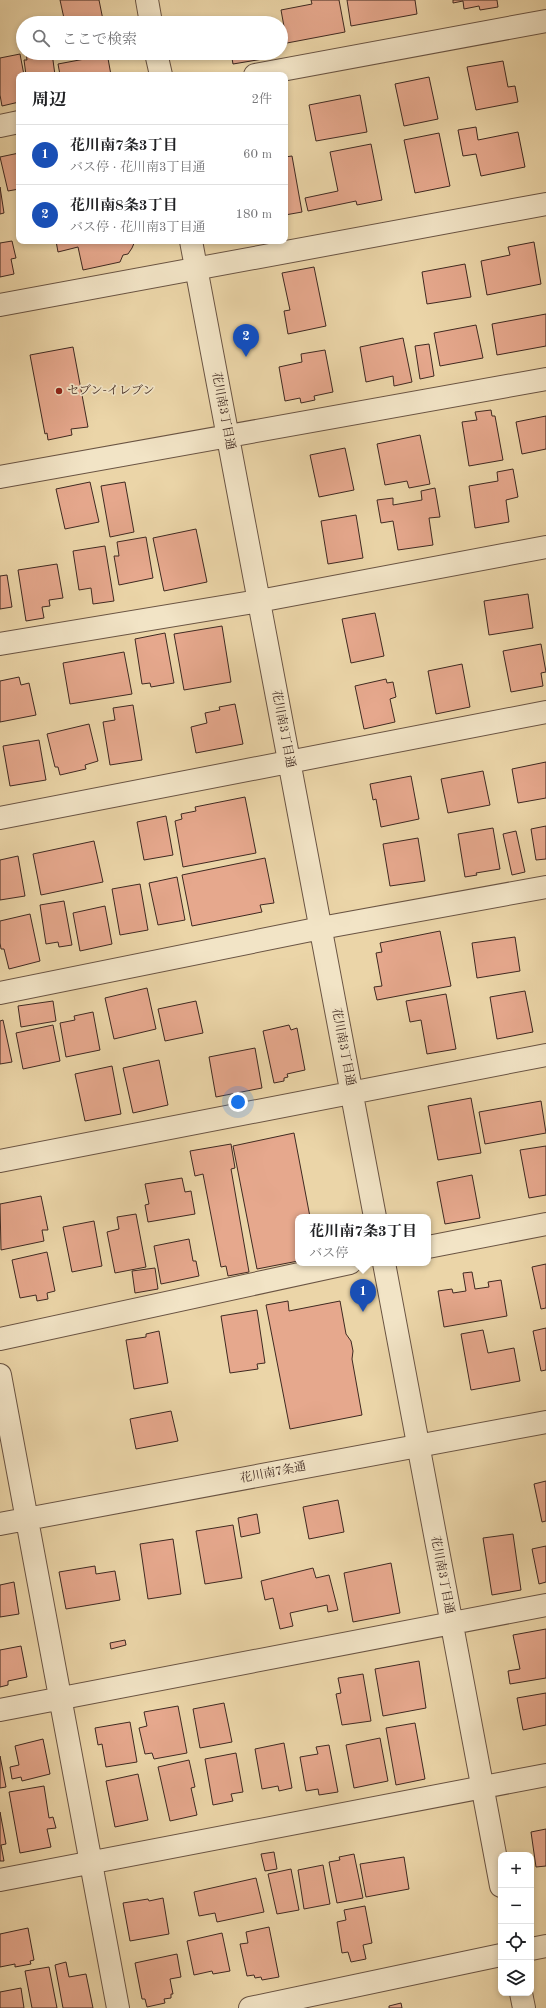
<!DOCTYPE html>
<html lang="ja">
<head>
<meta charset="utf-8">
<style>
  body { margin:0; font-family:"Old Standard TT","Noto Serif JP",serif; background:#f6f6f6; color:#202124 }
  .controls { position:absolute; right:12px; bottom:12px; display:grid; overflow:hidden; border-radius:8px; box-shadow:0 2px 6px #0003 }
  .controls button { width:36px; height:36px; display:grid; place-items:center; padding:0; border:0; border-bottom:1px solid #e0e0e0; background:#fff; color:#202124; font:20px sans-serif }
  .you { position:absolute; left:238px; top:1102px; width:14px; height:14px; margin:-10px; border:3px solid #fff; border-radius:50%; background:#1a73e8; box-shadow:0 0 0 6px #1a73e833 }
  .badge { display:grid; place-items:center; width:26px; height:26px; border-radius:50%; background:#0f766e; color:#fff; font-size:13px; font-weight:700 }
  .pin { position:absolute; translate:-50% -33px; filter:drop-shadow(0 1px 2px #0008) }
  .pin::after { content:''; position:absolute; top:21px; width:14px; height:12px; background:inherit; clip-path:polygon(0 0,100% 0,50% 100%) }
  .popup { position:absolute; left:295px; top:1214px; width:136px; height:52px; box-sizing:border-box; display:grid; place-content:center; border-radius:8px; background:#fff; filter:drop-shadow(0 1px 3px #0005); font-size:13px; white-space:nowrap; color:#757577 }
  .popup b { font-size:15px; color:#202124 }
  .popup::after { content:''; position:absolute; left:50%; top:100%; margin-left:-8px; border:8px solid transparent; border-top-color:#fff }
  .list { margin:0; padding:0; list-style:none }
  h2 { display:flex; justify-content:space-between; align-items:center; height:52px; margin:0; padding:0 16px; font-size:17px }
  h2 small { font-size:13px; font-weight:400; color:#757577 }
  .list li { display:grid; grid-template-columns:26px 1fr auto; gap:12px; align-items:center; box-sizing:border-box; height:60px; padding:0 16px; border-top:1px solid #e0e0e0 }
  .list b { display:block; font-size:15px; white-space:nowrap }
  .list p { margin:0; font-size:13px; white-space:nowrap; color:#757577 }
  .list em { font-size:13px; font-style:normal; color:#757577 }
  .icon { flex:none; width:22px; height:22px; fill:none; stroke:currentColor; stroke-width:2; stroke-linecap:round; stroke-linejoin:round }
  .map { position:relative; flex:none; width:546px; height:2008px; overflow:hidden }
  .search { position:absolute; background:#fff; box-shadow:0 2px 6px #0003; left:16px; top:16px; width:272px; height:44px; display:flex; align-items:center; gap:10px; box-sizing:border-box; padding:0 14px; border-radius:22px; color:#757577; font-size:15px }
  .panel { position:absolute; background:#fff; box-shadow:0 2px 6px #0003; left:16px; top:72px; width:272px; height:172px; border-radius:8px }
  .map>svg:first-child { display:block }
</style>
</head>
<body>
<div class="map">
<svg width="546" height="2008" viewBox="0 0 546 2008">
  <rect width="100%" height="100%" fill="#ebd5a8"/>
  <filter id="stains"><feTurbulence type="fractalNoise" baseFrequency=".005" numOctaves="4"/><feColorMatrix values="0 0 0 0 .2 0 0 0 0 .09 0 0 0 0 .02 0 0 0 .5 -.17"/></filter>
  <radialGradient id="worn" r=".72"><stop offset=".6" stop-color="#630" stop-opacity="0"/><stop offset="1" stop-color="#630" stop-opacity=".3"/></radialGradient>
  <path fill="#e6a88d" stroke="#3f2921" d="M60,0H99L103,20L87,23H65Z
    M311,0H339L345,32L287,43L281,10L312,4Z
    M347,0H415L417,14L351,26Z
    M453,0H497L498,7L480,10L479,6L464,9L463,1L453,3Z
    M26,53H52L55,75H26L24,60H27Z
    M90,53H107L111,75H60L58,64L90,58Z
    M231,53H262L263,59L233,64Z
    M20,54L24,75H19V102L2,106L0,95V58Z
    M503,61L508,87L515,86L518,102L476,110L467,67Z
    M429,77L438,119L404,126L395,84Z
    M360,95L367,132L316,141L309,105Z
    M476,127L478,140L518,132L525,167L481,176L476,154L463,156L458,130Z
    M439,133L450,186L415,193L404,140Z
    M371,144L382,200L357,205L356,201L308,211L305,198L338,191L330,152Z
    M19,153V189L8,191L0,157Z
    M292,156L302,212L285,215V157Z
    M0,187L4,213L0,214Z
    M12,241L16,258L11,259L14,274L0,277V243Z
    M56,241H135L132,248L128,254L123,255L120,262L83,270L78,247L58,252Z
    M534,242L541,284L487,295L481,261L510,255L508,247Z
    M465,264L471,297L427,304L422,272Z
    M314,267L326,326L288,334L284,311L290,310L282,273Z
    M546,314V346L497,355L492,324Z
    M476,325L483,358L440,366L434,333Z
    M403,338L412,382L394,386L393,376L366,382L360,347Z
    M429,344L434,376L420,379L415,346Z
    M73,347L88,427L71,429L72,435L48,440L47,433L45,434L30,355Z
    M325,350L333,392L314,396L315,400L301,403L300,398L285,401L279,367L302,362L301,354Z
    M491,410L492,416H495L503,460L469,466L462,422L477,420L475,412Z
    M546,416V449L522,454L516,422Z
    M420,435L430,484L409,488L407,481L385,485L377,444Z
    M345,448L354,490L319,497L310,455Z
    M513,469L518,497L506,500L509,522L475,528L469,486L498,481L497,472Z
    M90,482L99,522L65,529L56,489Z
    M125,482L134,532L110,537L101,486Z
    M435,488L440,517L429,518L433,545L398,550L393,521L381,523L377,500L393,498V505L422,500L421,491Z
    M356,515L363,558L328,564L321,521Z
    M196,529L207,582L164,591L153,538Z
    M146,537L153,578L119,585L114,556H119L117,542Z
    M105,546L114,601L93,604L91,588L79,590L73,551Z
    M57,564L63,598L49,600L50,606L42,607L44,618L26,621L18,570Z
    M7,575L12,607L0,609V576Z
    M528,594L533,628L489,635L484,601Z
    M375,613L384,656L351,663L342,619Z
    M222,626L231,682L184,690L174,634Z
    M165,633L174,683L151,687L150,683L142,684L135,639Z
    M541,644L546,672L541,673L543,686L511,692L503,651Z
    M124,652L132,694L70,704L63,663Z
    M462,664L470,707L436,714L428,671Z
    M19,677L21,685L29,683L36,715L0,722V681Z
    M386,679L387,683L393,682L396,697L390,699L395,722L364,729L355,686Z
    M235,704L243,744L196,753L191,727L207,723L205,713L220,710L219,707Z
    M133,705L142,760L110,765L103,722L115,720L113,708Z
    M89,724L98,761L85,765L86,769L60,775L58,767H55L47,734Z
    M39,740L46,780L10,786L3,746Z
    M546,762V798L518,803L512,769Z
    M483,771L490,805L448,813L441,779Z
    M411,776L419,819L381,827L376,799L373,800L370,784Z
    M245,797L256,853L183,867L175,821L182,819L181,814L196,811L195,807Z
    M166,816L173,855L144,860L137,822Z
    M546,826V859L536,860L531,829Z
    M493,828L500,869L476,873L477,875L465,877L458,834Z
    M516,831L525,872L512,875L503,834Z
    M418,838L425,881L390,886L383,844Z
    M94,841L103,882L41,895L33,854Z
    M18,856L25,896L0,900V860Z
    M265,858L274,903L260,905L262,912L192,926L182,875Z
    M177,877L185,920L158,925L149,883Z
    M140,884L148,930L120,935L112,889Z
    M64,901L72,945L59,947L58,942L46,944L40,905Z
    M105,906L112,944L80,951L73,913Z
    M30,914L40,961L9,969L4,949H1L0,943V921Z
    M440,931L451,986L377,1000L374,987L382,986L376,953L382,952L380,943Z
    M515,937L520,971L477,978L472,943Z
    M147,988L156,1029L114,1039L105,998Z
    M525,991L533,1032L497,1039L490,997Z
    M446,994L456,1049L427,1054L421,1020L410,1022L406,1001Z
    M53,1001L56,1021L21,1027L18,1006Z
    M196,1001L203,1033L165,1041L158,1009Z
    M93,1012L100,1050L66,1057L60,1023L75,1020L74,1016Z
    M3,1020L12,1062L0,1064V1021Z
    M53,1025L60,1061L23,1069L16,1033Z
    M289,1025L291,1030L297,1028L305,1070L287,1074L288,1077L284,1078V1081L274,1083L263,1031Z
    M255,1048L262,1088L216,1097L209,1057Z
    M159,1060L168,1105L133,1113L123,1068Z
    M112,1066L121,1114L85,1121L75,1074Z
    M471,1098L481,1153L438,1160L428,1106Z
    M541,1101L546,1133L485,1144L479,1112Z
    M294,1133L310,1217H298V1261L257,1269L233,1146Z
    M231,1144L235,1168L231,1169L249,1272L228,1276L226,1266L221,1267L203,1174L195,1176L190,1151Z
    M546,1146V1195L529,1198L520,1150Z
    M472,1175L480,1218L445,1224L437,1182Z
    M182,1178L185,1192L191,1191L195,1214L148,1222L145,1205L149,1204L145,1184Z
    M41,1196L48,1230H42L44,1241L1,1250L0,1204Z
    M136,1214L146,1267L115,1273L107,1232L119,1229L117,1217Z
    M94,1221L102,1266L72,1272L63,1227Z
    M189,1239L193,1261H196L199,1276L161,1284L154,1246Z
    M47,1252L55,1291L47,1293L48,1299L37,1301L36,1295L20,1298L12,1260Z
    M546,1264V1308L541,1309L532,1267Z
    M155,1268L158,1289L135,1293L132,1271Z
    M472,1272L475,1289L489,1287L488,1282L501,1280L507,1316L444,1327L438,1291L452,1289L453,1293L466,1291L463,1273Z
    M288,1301L289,1311L340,1301L346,1334L351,1341L353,1351L352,1359L362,1415L290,1429L266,1305Z
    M257,1310L265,1363L257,1364L258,1369L230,1373L221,1316Z
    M546,1328V1370L541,1371L533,1331Z
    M483,1330L488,1353L514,1348L520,1381L471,1390L461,1334Z
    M159,1331L168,1383L134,1389L126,1340L146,1337V1334Z
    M171,1411L178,1441L136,1449L130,1419Z
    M546,1481V1521L542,1522L534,1484Z
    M338,1500L344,1532L309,1539L303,1507Z
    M257,1514L260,1533L241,1537L238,1518Z
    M233,1525L242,1578L205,1584L196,1531Z
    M513,1534L521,1590L492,1595L483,1538Z
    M173,1539L181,1594L148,1599L140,1544Z
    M546,1546V1582L539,1584L532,1549Z
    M391,1563L400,1613L353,1622L344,1573Z
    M95,1566L96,1574L115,1571L120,1600L66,1609L59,1572Z
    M313,1568L316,1578L329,1575L338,1610L328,1612L327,1605L290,1613L293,1626L280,1629L273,1598L265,1600L261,1581Z
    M14,1582L19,1614L0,1617V1585Z
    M546,1629V1678L510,1684L508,1671L520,1669L513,1635Z
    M125,1640L126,1645L111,1649L110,1643Z
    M21,1646L27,1677L8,1681V1685L0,1687V1650Z
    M419,1661L426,1708L383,1716L375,1669Z
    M363,1674L371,1721L342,1725L336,1694L341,1693L338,1678Z
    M546,1693V1725L523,1730L517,1698Z
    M224,1703L232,1742L200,1748L193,1709Z
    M178,1706L187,1753L154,1759L152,1753L145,1754L139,1728L147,1726L144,1712Z
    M130,1722L137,1762L106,1767L102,1744L98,1745L95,1728Z
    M415,1723L425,1779L396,1785L386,1728Z
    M380,1738L388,1781L354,1788L346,1745Z
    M43,1739L50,1774L22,1781L21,1777L12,1779L10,1767L19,1765L15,1746Z
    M284,1743L292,1788L279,1791L278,1786L262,1789L255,1749Z
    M329,1745L338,1792L319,1795L318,1789L306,1791L300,1757L318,1754L316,1747Z
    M236,1753L243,1792L231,1794L233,1801L213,1805L205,1759Z
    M0,1756L6,1787L0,1788Z
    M189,1760L195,1787L191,1788L197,1815L170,1821L158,1767Z
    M138,1774L148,1820L115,1827L106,1781Z
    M44,1786L49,1818L53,1817L56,1828L47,1829L51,1847L20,1853L9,1792Z
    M0,1812L6,1844L1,1845L4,1861H0Z
    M546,1829V1866L536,1867L531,1832Z
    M274,1852L277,1869L265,1871L261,1854Z
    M354,1854L363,1898L337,1903L329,1862L340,1860L339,1857Z
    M404,1857L409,1889L366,1897L360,1864Z
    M323,1865L330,1904L304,1909L298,1870Z
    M291,1869L299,1910L277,1914L268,1874Z
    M256,1878L264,1912L217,1922L215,1913L199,1916L194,1892Z
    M163,1898L169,1934L130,1941L123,1903L148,1899L149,1901Z
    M365,1906L372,1943L363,1945L366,1959L351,1962L348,1952L342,1953L337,1922L346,1920L344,1910Z
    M269,1927L279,1977L262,1980L261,1977L255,1978L254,1975L247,1976L240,1944L248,1943L246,1932Z
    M28,1928L34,1960L30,1961L31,1964L15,1967V1964L0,1967V1934Z
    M222,1933L230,1971L213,1974L212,1971L194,1975L187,1941Z
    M177,1954L181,1977L170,1979L173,1994H171V1998L164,1999L165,2003L147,2007L145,1999H142L135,1963Z
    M66,1962L69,1977L86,1974L93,2008H63L55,1965Z
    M49,1967L57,2008H32L25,1971Z
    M21,1988L24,2008H0V1992Z
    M401,2003L402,2008H389V2006Z"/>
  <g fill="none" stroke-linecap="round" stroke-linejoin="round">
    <g stroke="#6a5443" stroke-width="24">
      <path id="minor" d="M147,0L151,23
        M156,53L161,75
        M255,75L546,21
        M0,126L19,122
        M191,241L375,1217
        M0,305L546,204
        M0,477L546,379
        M0,644L259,601L546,547
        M0,818L546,712
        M0,993L321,928L546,887
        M0,1161L546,1055
        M428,1247L546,1224
        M384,1263L501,1886
        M0,1339L350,1263
        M0,1375L118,2008
        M0,1524L546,1422
        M0,1710L546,1605
        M0,1880L546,1775
        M531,1949L546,1946
        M521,1993L524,2008
        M250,2008L501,1955"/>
    </g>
    <use href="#minor" stroke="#f2e4c6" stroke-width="22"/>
  </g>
  <circle fill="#8f2418" stroke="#f2e4c6" stroke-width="1.5" cx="59" cy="391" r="4"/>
  <g text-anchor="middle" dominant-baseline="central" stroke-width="3.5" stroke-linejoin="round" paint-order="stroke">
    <g font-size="12" fill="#3f2921" stroke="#f2e4c6" text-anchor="start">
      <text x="67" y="391">セブン-イレブン</text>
    </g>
    <g font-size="12" fill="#3f2921" stroke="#f2e4c6">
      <text transform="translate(223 411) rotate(79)">花川南3丁目通</text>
      <text transform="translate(283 729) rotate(79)">花川南3丁目通</text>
      <text transform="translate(343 1047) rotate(79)">花川南3丁目通</text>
      <text transform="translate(273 1473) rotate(-11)">花川南7条通</text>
      <text transform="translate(442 1575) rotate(79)">花川南3丁目通</text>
    </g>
  </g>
  <rect width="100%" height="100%" filter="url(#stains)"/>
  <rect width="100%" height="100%" fill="url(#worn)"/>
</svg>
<div class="controls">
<button>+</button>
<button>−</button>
<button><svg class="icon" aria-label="locate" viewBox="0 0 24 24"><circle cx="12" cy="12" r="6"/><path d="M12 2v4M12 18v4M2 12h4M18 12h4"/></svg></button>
<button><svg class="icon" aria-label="layers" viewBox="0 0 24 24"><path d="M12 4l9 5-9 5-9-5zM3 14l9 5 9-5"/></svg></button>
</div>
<div class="you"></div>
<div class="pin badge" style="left:363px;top:1312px;background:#1a4fb4">1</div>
<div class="popup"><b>花川南7条3丁目</b>バス停</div>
<div class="pin badge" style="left:246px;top:357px;background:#1a4fb4">2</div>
<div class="search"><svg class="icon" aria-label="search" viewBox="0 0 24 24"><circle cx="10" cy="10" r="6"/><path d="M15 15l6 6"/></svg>ここで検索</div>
<section class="panel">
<h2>周辺<small>2件</small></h2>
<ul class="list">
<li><span class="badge" style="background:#1a4fb4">1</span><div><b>花川南7条3丁目</b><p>バス停 · 花川南3丁目通</p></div><em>60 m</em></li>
<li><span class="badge" style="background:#1a4fb4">2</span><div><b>花川南8条3丁目</b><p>バス停 · 花川南3丁目通</p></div><em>180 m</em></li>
</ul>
</section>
</div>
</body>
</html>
